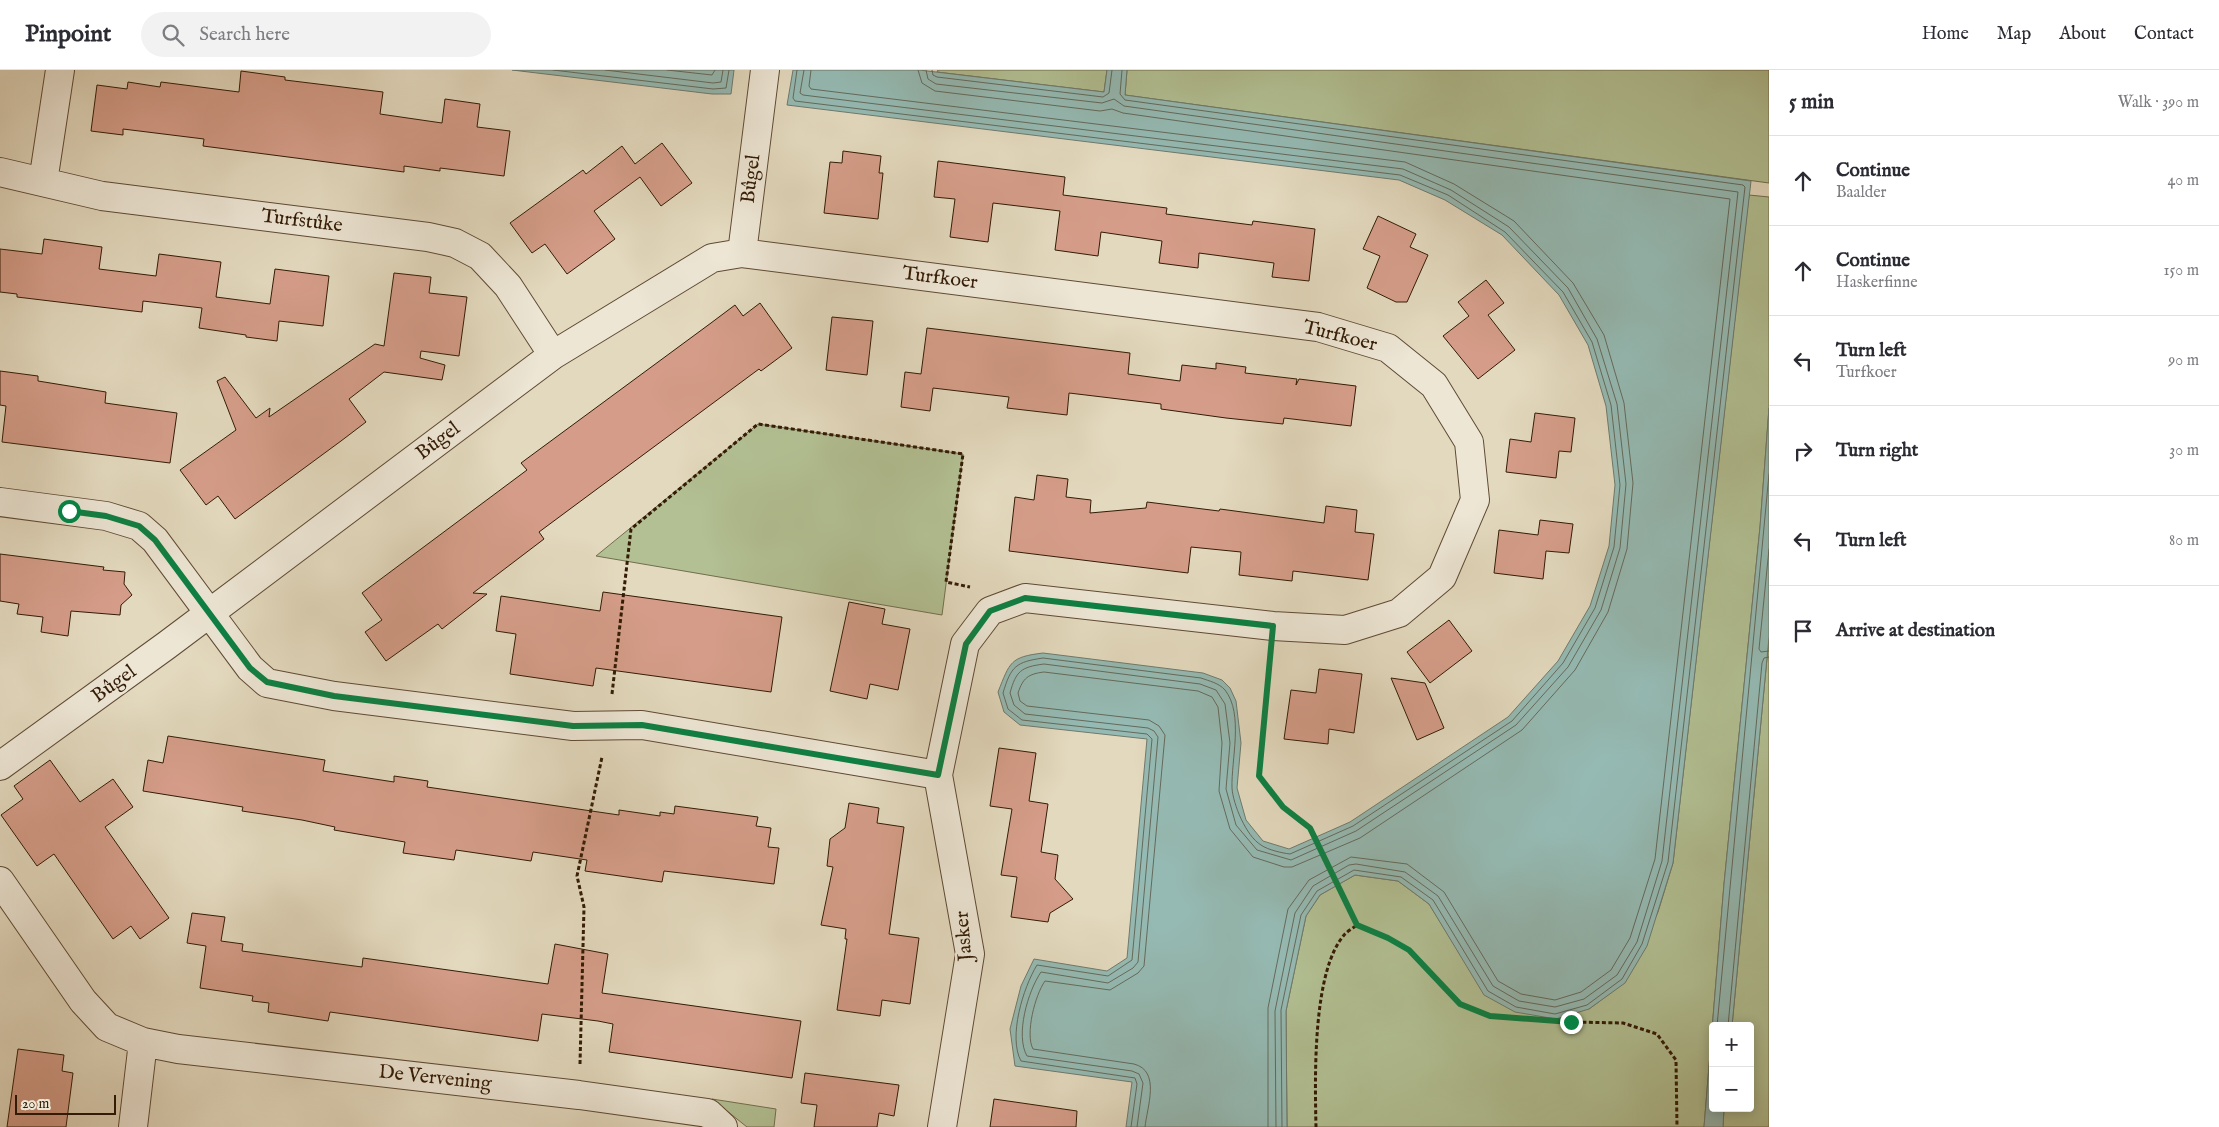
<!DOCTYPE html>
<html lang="en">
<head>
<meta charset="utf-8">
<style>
  body { margin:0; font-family:"IM FELL English",serif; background:#f2f2f3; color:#2b2b33 }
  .controls { position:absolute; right:15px; bottom:15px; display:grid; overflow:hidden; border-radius:5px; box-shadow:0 2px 12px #0003 }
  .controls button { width:45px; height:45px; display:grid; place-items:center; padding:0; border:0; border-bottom:1px solid #e1e1e2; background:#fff; color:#2b2b33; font:25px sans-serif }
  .scale { position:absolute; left:15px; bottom:12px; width:101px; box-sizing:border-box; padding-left:5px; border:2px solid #331b05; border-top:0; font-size:14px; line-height:18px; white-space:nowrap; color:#331b05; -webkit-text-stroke:4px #ede6d5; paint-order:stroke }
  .stop { position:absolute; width:15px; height:15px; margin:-11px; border:4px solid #0b8043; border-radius:50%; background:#fff }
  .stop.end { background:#0b8043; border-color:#fff; box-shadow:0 1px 5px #0008 }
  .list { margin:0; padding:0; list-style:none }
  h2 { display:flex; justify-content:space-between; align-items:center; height:65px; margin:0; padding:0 20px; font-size:21px }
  h2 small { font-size:16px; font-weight:400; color:#7c7c81 }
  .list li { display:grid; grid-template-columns:32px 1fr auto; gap:15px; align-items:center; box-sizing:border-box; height:90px; padding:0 20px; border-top:1px solid #e1e1e2 }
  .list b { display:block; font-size:19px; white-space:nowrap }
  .list p { margin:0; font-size:16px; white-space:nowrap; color:#7c7c81 }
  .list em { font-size:16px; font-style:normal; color:#7c7c81 }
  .icon { flex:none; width:28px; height:28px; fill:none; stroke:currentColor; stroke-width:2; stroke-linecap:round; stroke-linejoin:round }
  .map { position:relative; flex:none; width:1769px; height:1057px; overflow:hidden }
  header { display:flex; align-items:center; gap:30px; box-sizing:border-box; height:70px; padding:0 25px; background:#fff; border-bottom:1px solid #e1e1e2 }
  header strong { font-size:24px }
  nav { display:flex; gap:28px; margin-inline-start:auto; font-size:18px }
  .search { width:350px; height:45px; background:#f2f2f3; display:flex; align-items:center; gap:12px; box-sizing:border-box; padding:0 18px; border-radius:28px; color:#7c7c81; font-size:19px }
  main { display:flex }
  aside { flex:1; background:#fff }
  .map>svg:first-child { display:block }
</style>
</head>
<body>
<header>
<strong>Pinpoint</strong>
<div class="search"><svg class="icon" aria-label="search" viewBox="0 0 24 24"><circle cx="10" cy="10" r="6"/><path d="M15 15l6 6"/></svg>Search here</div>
<nav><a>Home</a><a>Map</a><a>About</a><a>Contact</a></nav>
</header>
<main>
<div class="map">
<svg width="1769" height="1057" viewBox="0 0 1769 1057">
  <rect width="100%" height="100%" fill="#e3d9be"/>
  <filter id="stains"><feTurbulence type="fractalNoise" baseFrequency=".004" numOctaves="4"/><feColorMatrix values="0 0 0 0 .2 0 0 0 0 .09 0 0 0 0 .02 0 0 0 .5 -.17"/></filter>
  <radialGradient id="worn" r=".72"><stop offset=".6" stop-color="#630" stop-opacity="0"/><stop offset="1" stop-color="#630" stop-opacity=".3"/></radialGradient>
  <path fill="#b2c093" stroke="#726e4c" d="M938,0H1107L1104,22L937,2Z
    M1127,0H1769V113L1125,25Z
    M1749,125L1769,127V338L1760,457L1724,814L1704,1057H1287L1286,941L1306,846L1320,825L1355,805L1398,811L1429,834L1460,884L1589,939L1625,912L1658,842L1673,793Z
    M758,354L963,384L942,545L596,486Z
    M1769,567V1057H1723L1724,1038H1750V956H1732Z
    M712,1029L776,1039L774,1057H747Z"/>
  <path fill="#95bab3" stroke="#6e7a6d" d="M512,0H734L731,24H712Z
    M793,0H919L1104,22L1107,0H1127L1125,25L1751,111L1673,793L1647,876L1625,913L1589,939L1556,949L1515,942L1484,925L1429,834L1398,811L1355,805L1320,825L1306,846L1286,941L1287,1057H1126L1132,1012L1015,996L1010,959L1021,916L1034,889L1107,901L1127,888L1147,669L1020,655L1004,642L998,622C1010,592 1010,587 1043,583L1203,603L1222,610L1230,618L1236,631L1241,673L1237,718L1246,750L1263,771L1289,779L1350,752L1508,647L1558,591L1590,536L1609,476L1615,415L1606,336L1588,275L1559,225L1502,165L1445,130L1399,110L787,35Z
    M1769,338V567L1732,956H1713V1038H1724L1723,1057H1704L1724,814L1760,457Z"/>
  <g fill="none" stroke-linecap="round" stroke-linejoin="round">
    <path stroke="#646a5c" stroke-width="1" d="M553,0L713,19L726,18L729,0
      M605,0L713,13L721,12L723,0
      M667,0L712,5L715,0
      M797,0L793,28L795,31L1400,105L1448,125L1505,162L1563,222L1592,272L1611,335L1620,415L1614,477L1595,538L1563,593L1512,651L1353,756L1290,784C1282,783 1268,780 1261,775C1246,766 1233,734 1232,718C1231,690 1244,644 1225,620C1219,613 1209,611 1201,608L1043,588C1016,592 1011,596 1003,623L1008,639L1022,650L1147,664L1152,669L1132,890L1108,906L1037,895C1023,918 1008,967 1021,991L1135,1008L1137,1014L1131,1057
      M804,0L800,23L803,25L1403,99L1451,120L1509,157L1568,218L1597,269L1617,334L1626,414L1620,478L1601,540L1568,597L1516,655L1356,761L1291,790L1257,780L1236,755L1226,719L1230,673L1225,634L1216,620L1200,614L1044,594C1021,597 1016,601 1010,623L1014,635L1025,644L1148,658L1154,661L1158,667L1138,892L1133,898L1108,913L1041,902C1028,921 1015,965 1027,986L1132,1001L1139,1004L1143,1013L1137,1057
      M811,0L809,16L811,19L1405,92L1454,114L1514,151L1573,213L1604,265L1624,333L1633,413L1627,479L1608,542L1575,600L1522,660L1360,768L1292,797H1284L1253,787L1230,759L1219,721L1222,673L1218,637L1212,627L1198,621L1044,602C1028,604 1023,608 1018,623L1020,631L1027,636L1149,650L1159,656L1165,665L1144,896L1138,903L1110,920L1045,911C1035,925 1025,964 1033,979L1134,994C1161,1001 1147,1037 1145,1057
      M918,0L922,13L935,21L1100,41L1112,39L1123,43L1730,129L1655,789L1630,868L1611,900L1581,922L1555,930L1521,924L1498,911L1444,822L1407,794L1351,787L1309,810L1288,839L1268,938V1057
      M926,0L928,9L936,14L1102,33L1114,29L1124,36L1738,122L1662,791L1637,872L1617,905L1584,929L1555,937L1519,931L1493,916L1438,826L1405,802L1356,794L1349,795L1313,816L1295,843L1275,941L1276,1057
      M932,0L933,5L937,7L1103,27L1109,23L1112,0
      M1122,0L1120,24L1125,30L1743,115L1745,117L1668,792L1642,874L1622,909L1587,935L1555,944L1516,937L1488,921L1433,830L1401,807L1354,800L1317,821L1301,845L1281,940L1282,1057
      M1769,479L1759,579L1761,582L1769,581
      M1717,956L1769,404
      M1728,956L1762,593L1764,588L1769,587"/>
  </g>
  <path fill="#d59d89" stroke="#331b05" d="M241,1L285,7V10L383,22L380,44L442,53L445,29L480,34L477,57L510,61L504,106L440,98V101L404,96V102L203,76L204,69L123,59V65L91,61L97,15L127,19L128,12L160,17L161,12L239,22Z
    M662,73L692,113L661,136L640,107L594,141L615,169L567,204L545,174L532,183L510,153L583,100L586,104L622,76L635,94Z
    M843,81L881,86L879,103H883L878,149L824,143L830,92L842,93Z
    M938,91L1065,107L1063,125L1167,138L1166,144L1252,155L1253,151L1315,159L1309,211L1272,207L1274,193L1199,183L1198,198L1159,193L1162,171L1101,162L1098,186L1055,180L1060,141L993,133L988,172L950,167L955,129L934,127Z
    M1378,146L1416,164L1410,177L1428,185L1407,232H1396L1367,218L1380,186L1363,179Z
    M44,169L102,177L99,199L156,206L159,184L221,192L216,227L270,234L275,199L329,206L323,256L279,251L277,271L246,267V265L199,258L202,238L143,231L142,242L17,227V224L0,222V179L42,184Z
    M394,203L431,207L429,223L467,227L459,286L421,281L420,288L445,295L442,310L384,302L349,329L366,352L341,371L235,449L218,426L206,435L180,400L236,360L217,311L225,307L256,348L270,338L269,347L375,274L384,276Z
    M1486,210L1504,233L1488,245L1515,280L1478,309L1443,266L1469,246L1458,232Z
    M760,233L792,278L761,301L759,299L539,462L544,469L473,523L487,524L442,559L438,554L386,591L365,562L382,550L362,523L527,400L521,393L711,253L735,235L743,246Z
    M832,247L873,251L867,305L826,300Z
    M927,258L1130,283L1128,304L1180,311L1182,295L1216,299V293L1246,297L1245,303L1297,309L1296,315L1299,309L1356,316L1351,356L1284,348L1283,354L1226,348L1161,339V334L1069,323L1067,345L1007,338L1009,327L933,318L930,341L901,337L905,302L921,304Z
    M0,301L38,306V311L106,322L105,333L177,343L170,393L2,372L6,336L0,335Z
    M1535,343L1575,348L1571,382L1559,381L1556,408L1506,402L1510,369L1531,372Z
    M1037,405L1068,409L1066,427L1091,430L1090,443L1146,438L1147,432L1219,441L1220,439L1324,453L1326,436L1357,440L1355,462L1374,464L1368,510L1293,501L1292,511L1239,505L1241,482L1191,477L1188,503L1009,481L1015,427L1034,430Z
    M1540,450L1573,454L1569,483L1546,481L1543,509L1494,503L1499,460L1538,465Z
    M0,484L104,497L103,500L125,502L124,514L132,525L121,535L120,545L71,541L68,566L41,562L43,547L17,544L19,534L0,531Z
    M603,522L782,547L771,622L596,598L593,616L510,604L516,564L496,561L501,526L600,541Z
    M849,532L885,539L882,554L910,559L898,620L870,614L867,629L830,621Z
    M1449,550L1472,581L1430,613L1407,582Z
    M1319,599L1362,604L1354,663L1329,659L1328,674L1284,669L1291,620L1316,623Z
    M1391,608L1425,613L1444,658L1417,670Z
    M168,666L325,690L323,701L394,712V706L428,711L427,717L619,745V740L660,746V742L674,744L675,736L758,747L756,756L771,758L768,777L779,778L774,814L664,801L662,812L585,801L587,790L533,782L531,791L456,780L454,790L403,783L405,772L334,760L335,757L302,750L242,741L243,737L143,721L148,690L163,693Z
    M999,678L1036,683L1029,731L1048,734L1041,782L1058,785L1055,809L1073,829L1050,843L1048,852L1011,847L1017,807L1001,805L1012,739L990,736Z
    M50,690L80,732L113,709L133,737L105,757L169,848L140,869L131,856L113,869L54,784L37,796L1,745L23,729L14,716Z
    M849,733L879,738L877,753L904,757L889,864L919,868L910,934L882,930L880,946L837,940L847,869H845L846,859L821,855L833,797L827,796L830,769L845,758Z
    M192,843L225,847L221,871L243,874L242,881L362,897L363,888L548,914L555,874L608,884L602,923L801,951L792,1008L609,982L613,954L598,951L542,944L538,971L330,942L328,951L268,942L269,933L252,931L253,926L200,918L206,876L187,873Z
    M18,979L64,985L62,1001L73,1003L66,1057H7Z
    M805,1003L899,1015L894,1046L879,1043L877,1057H814L817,1035L801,1033Z
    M994,1029L1077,1041L1076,1057H990Z"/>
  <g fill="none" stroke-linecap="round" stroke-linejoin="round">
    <g stroke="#5f4a33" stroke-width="30">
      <path id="minor" d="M0,102L102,126L428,167L455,173L480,186L508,216L553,285
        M43,112L60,0
        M742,183L1318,257L1388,278L1434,315L1469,372L1475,430L1442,507L1399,543L1345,560L1273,556L1025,528L990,541L965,574L938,705L970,884L942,1057
        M0,432L106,446L139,456L155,470L250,598L267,613L334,626L573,656L642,655L938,705
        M0,696L167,575L553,285L712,188L742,183L765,0
        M0,811L83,931L107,957L143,972L178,979L579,1025L708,1043L723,1057
        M133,1057L143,972"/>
    </g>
    <path stroke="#331b05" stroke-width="3" stroke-dasharray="4 2.5" stroke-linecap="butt" d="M1270,586L1259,706L1283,737L1310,757L1357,855L1388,868L1409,880L1460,934L1490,946L1571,952L1623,953L1657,964L1676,990L1677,1057
      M612,624L631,459L758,354L963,384L946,512L970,517
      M580,994L584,837L577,806L602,687
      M1316,1057C1315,1009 1312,900 1345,864C1348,861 1353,858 1357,855"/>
    <use href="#minor" stroke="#ede6d5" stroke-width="28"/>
  </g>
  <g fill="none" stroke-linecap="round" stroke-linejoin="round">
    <path stroke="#0b8043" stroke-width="6" d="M69,441L106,446L139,456L155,470L250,598L267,612L334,626L573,656L642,655L938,705L966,574L990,541L1025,528L1273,556L1259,706L1283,737L1310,758L1357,855L1388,868L1409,880L1460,934L1490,946L1571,952"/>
  </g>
  <g text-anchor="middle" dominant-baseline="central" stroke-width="5" stroke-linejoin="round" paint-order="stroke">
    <g font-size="20" fill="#331b05" stroke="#ede6d5">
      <text transform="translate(751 109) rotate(-83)">Bûgel</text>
      <text transform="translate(302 151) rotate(7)">Turfstûke</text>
      <text transform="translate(940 208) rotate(7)">Turfkoer</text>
      <text transform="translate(1340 266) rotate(14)">Turfkoer</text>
      <text transform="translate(438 371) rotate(-37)">Bûgel</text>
      <text transform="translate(114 614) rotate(-36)">Bûgel</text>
      <text transform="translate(964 866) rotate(-95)">Jasker</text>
      <text transform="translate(435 1008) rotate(6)">De Vervening</text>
    </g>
  </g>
  <rect width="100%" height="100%" filter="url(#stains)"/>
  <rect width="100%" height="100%" fill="url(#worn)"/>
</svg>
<div class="controls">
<button>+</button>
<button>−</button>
</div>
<div class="scale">20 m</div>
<div class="stop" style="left:69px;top:441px"></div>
<div class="stop end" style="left:1571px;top:952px"></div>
</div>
<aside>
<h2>5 min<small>Walk · 390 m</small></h2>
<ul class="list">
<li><svg class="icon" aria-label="ahead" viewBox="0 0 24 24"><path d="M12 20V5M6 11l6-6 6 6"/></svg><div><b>Continue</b><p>Baalder</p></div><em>40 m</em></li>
<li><svg class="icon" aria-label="ahead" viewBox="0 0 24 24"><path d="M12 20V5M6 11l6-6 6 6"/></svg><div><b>Continue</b><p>Haskerfinne</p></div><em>150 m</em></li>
<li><svg class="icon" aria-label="left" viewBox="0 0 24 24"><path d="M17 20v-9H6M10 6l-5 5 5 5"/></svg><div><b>Turn left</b><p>Turfkoer</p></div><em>90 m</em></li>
<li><svg class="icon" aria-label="right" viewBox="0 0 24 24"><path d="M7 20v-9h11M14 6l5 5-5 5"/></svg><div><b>Turn right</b></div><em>30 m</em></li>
<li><svg class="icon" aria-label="left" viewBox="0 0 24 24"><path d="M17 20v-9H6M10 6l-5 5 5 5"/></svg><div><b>Turn left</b></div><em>80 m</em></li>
<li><svg class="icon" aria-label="arrive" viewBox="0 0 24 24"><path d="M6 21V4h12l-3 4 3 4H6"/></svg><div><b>Arrive at destination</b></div></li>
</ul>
</aside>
</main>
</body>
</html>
